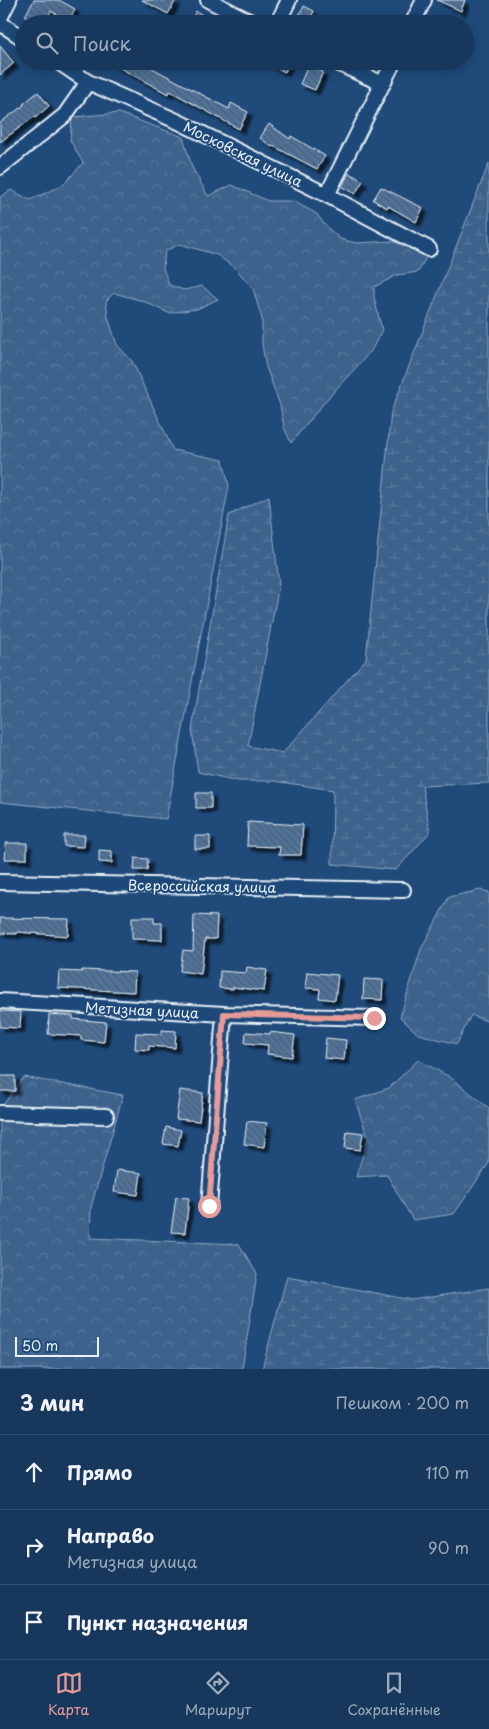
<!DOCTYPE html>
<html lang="ru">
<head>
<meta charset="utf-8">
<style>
  body { margin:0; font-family:"Playpen Sans",sans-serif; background:#203f62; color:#f1f3f6 }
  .scale { position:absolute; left:15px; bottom:12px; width:84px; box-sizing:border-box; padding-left:5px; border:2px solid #e8f1f8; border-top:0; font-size:14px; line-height:18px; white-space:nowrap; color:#e8f1f8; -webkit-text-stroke:4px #1f4a7a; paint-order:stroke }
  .stop { position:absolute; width:15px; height:15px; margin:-11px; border:4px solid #e69b98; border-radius:50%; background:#fff }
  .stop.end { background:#e69b98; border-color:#fff; box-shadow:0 1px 5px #0008 }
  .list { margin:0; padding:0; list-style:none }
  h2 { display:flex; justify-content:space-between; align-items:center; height:65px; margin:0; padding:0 20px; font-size:21px }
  h2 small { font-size:16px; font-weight:400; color:#9eacbb }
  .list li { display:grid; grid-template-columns:32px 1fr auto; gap:15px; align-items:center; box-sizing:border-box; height:75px; padding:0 20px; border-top:1px solid #365272 }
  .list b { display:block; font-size:19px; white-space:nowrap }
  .list p { margin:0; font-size:16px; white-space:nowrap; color:#9eacbb }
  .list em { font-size:16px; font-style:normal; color:#9eacbb }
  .icon { flex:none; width:28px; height:28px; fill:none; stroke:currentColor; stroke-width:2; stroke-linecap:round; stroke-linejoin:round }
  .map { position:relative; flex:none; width:489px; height:1369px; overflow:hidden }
  .search { position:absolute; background:#17385c; box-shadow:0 2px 12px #0003; left:15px; right:15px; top:15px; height:55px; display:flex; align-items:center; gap:12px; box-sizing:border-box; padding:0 18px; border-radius:28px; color:#9eacbb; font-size:19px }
  .sheet { height:290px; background:#17385c }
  nav { display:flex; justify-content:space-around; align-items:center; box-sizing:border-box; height:70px; border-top:1px solid #365272; background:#17385c; font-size:14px; color:#9eacbb }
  nav a { display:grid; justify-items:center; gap:2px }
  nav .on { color:#e69b98 }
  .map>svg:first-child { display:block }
</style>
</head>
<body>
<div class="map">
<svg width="489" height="1369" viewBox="0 0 489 1369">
  <defs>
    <pattern id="forest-crowns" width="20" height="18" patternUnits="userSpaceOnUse" patternTransform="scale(1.25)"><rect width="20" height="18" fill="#3c628c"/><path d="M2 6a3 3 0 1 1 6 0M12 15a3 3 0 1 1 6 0" fill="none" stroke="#58799d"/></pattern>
    <pattern id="wetland-marsh" width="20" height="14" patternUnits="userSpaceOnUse" patternTransform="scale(1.25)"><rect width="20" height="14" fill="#3c628c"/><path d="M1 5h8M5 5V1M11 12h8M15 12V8" fill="none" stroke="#58799d"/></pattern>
    <pattern id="building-back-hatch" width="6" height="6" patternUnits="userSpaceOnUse" patternTransform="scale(1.25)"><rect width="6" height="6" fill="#517399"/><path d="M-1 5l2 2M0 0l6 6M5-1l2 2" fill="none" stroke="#4c5e72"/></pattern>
    <filter id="shadow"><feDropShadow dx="4.5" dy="4.5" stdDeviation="1" flood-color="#0009"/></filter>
  </defs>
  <rect width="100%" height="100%" fill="#1f4a7a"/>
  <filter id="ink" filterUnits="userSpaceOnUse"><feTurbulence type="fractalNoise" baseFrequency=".02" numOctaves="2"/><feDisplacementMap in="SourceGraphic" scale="10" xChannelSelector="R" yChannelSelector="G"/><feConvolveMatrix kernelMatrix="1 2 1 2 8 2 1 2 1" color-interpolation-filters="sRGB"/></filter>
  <g filter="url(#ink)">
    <path fill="url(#forest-crowns)" stroke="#92aac2" d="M119,113L183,137L192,167L208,196L232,185L268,201H293L317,214L324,224L340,239L356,243L392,241L428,254L418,272L397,275L374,287V297L382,330L371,351L327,399L291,443L284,427L280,405L266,367L262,345V319L253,289L236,269L217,255L180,244L165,251L163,268L169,285L184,290L202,286L218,299L197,309L168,313L143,301L114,293L106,301L108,317L117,345L132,361L173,450L223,460L229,486L166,819L0,802V197L11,190L30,200L63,185L83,163L70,140L72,117Z
      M480,890L489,892V1022L471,1015L457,1044L418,1034L400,1017L421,949L449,897Z
      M418,1060L450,1077L489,1108V1163L454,1214L413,1220L387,1175L356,1177L368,1138L355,1100L389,1088Z
      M24,1077L123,1095L91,1207L90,1238L239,1244L257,1274L242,1369H0V1109Z"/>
    <path fill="url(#wetland-marsh)" stroke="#92aac2" d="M489,163V783L422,786L430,832L396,870L332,864L333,790L274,781H238L198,772L192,730L229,515L269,496L279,585L248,746L283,753L366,659L391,412Z
      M287,1276L412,1300L489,1288V1369H262Z"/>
    <path fill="url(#building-back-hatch)" stroke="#e8f1f8" filter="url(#shadow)" d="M34,0H59L75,9L69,21L51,11L44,24H40L25,16Z
      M142,0H176L168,14Z
      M437,0H465L461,11Z
      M304,6L314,11L308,24H301L296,21Z
      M196,11L207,18L203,24H189Z
      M0,46L14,63L0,75Z
      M107,61H139L229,109L231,103L248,112L239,129L170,91L168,94Z
      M261,61H290L285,72Z
      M308,66L323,72L315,90L300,84Z
      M38,92L49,106L35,118L34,117L0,142V123L24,105L23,104Z
      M269,124L290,139L291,136L325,156L317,169L273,146L272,147L260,138Z
      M349,173L363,181L355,194L342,186Z
      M381,187L423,208L416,222L388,206L387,208L373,200Z
      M196,793H211V808H196Z
      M248,822L303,825L301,855H279L280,847L247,846Z
      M64,835H85L84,847L64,846Z
      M195,836H210V849H195Z
      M6,843H27V859H5Z
      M99,850L112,851V863L99,862Z
      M135,858L148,859L147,870H134Z
      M194,915L217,916L216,939H205L201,974L180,971L183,950L193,951Z
      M132,917H154V923H162V940L132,939Z
      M0,918L69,919L68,936L17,932V934L0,933Z
      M247,967L267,970L264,991L233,987V989L219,988L220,971L246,973Z
      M82,970L135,972L134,992L58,988L59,971L82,972Z
      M307,972L338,975L335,1000L319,998L320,989L305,988Z
      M364,979L383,980L382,1000L363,999Z
      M0,1011L21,1012L20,1028L0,1027Z
      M49,1014L73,1016V1019L106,1022L104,1042L81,1040V1036L48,1034Z
      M162,1030L176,1031L175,1048L149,1046V1050L135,1049L136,1033L162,1034Z
      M246,1032L270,1034V1032L295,1035L292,1057L267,1054L268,1045L245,1043Z
      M326,1038L346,1040L344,1060L324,1058Z
      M0,1076H15V1091H0Z
      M180,1090L203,1093L199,1121L176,1119Z
      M247,1121L267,1123L264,1147L244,1144Z
      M166,1127L181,1130L178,1146L163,1144Z
      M347,1131L363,1133L360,1150L345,1148Z
      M117,1170L141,1173L138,1195L114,1192Z
      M176,1197L189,1198L185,1233L171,1232Z"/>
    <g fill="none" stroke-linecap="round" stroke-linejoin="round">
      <g stroke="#e8f1f8" stroke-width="18">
        <path id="minor" d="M208,0L255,24
          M0,18L9,0
          M0,23L24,39
          M277,24L289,0
          M412,24L424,0
          M57,61L88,82L179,122L327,195L429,249
          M333,61L383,84
          M0,167L65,115L88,82
          M327,195L394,61
          M0,882L403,890
          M0,1001L224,1014L374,1018
          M0,1113L106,1116
          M209,1206L224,1014"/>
      </g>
      <use href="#minor" stroke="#1f4a7a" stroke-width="14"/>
    </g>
  </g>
  <g fill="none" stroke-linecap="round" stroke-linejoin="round" filter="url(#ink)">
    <path stroke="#e69b98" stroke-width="6" d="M209,1206L224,1014L374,1018"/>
  </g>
  <g text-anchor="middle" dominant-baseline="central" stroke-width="4" stroke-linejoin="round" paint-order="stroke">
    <g font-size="14" fill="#e8f1f8" stroke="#1f4a7a">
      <text transform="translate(243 154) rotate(26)">Московская улица</text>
      <text transform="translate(202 886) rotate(1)">Всероссийская улица</text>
      <text transform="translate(142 1010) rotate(3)">Метизная улица</text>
    </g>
  </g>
</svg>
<div class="scale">50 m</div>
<div class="stop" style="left:209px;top:1206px"></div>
<div class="stop end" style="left:374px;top:1018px"></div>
<div class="search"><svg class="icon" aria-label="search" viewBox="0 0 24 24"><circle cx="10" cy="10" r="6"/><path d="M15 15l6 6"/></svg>Поиск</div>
</div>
<section class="sheet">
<h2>3 мин<small>Пешком · 200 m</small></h2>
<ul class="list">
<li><svg class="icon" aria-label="ahead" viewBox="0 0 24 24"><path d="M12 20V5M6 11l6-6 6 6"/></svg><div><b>Прямо</b></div><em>110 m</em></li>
<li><svg class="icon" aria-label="right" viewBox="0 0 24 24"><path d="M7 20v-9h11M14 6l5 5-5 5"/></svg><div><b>Направо</b><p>Метизная улица</p></div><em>90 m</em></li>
<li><svg class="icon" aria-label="arrive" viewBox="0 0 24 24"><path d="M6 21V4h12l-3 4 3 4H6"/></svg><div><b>Пункт назначения</b></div></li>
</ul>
</section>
<nav>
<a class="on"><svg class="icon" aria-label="map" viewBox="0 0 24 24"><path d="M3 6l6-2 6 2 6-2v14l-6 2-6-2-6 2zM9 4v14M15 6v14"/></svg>Карта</a>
<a><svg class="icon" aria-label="directions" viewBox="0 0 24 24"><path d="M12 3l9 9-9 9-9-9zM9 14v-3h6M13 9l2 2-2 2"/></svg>Маршрут</a>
<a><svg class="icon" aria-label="saved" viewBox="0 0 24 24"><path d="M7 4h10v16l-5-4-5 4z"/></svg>Сохранённые</a>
</nav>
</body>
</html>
